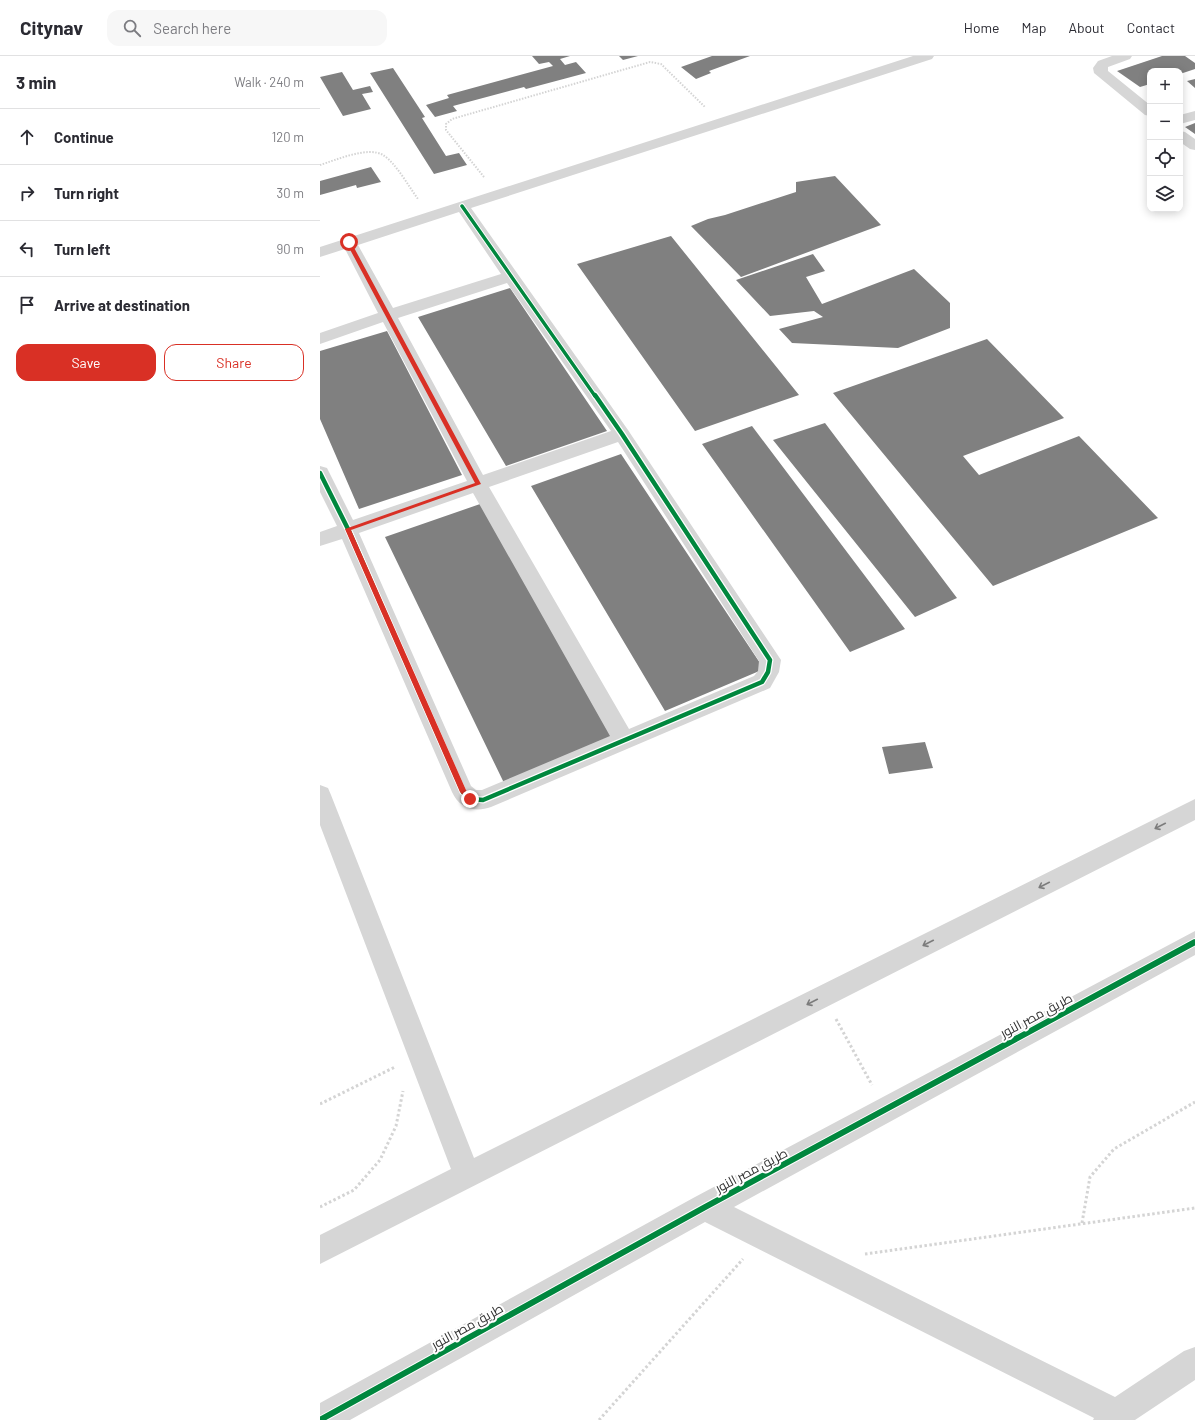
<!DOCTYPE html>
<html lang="en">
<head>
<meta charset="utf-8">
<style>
  body { margin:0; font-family:Barlow,Cairo,sans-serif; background:#f7f7f7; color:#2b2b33 }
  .controls { position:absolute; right:12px; top:12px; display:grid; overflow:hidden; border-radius:8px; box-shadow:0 2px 10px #0003 }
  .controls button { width:36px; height:36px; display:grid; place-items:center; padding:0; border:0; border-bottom:1px solid #e1e1e2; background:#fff; color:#2b2b33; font:20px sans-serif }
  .stop { position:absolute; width:12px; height:12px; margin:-9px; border:3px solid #d93025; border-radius:50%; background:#fff }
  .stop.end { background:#d93025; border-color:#fff; box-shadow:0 1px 4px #0008 }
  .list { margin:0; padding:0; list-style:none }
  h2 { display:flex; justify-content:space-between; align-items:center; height:52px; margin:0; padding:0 16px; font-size:17px }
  h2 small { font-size:13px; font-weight:400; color:#7c7c81 }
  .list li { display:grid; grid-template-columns:26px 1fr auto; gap:12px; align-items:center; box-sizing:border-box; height:56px; padding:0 16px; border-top:1px solid #e1e1e2 }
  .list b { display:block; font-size:15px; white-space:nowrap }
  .list em { font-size:13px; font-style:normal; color:#7c7c81 }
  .actions { display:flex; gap:8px; padding:12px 16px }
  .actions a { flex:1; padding:9px 0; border:1px solid #d93025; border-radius:12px; text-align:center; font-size:14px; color:#d93025 }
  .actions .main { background:#d93025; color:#fff }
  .icon { flex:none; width:22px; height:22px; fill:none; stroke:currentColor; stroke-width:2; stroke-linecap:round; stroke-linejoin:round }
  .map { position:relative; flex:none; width:875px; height:1364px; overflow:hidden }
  header { display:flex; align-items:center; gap:24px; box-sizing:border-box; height:56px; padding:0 20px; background:#fff; border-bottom:1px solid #e1e1e2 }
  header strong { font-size:19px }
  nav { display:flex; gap:22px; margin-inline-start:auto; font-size:14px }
  .search { width:280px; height:36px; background:#f7f7f7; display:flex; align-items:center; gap:10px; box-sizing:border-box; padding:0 14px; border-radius:12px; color:#7c7c81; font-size:15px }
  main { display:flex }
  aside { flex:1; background:#fff }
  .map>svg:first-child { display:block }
</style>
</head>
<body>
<header>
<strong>Citynav</strong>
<div class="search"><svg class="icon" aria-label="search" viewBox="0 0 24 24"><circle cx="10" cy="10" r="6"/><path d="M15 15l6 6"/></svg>Search here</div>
<nav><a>Home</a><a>Map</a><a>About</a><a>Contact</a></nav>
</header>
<main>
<aside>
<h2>3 min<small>Walk · 240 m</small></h2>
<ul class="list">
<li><svg class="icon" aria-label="ahead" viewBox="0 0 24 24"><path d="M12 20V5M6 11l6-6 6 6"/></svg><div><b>Continue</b></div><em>120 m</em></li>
<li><svg class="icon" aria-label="right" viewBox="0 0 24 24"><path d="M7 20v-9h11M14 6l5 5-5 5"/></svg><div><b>Turn right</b></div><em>30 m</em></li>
<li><svg class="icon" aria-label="left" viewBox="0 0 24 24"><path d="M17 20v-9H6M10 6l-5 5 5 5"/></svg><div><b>Turn left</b></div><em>90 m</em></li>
<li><svg class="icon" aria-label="arrive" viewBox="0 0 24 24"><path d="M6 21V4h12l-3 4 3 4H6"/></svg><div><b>Arrive at destination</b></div></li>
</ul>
<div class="actions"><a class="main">Save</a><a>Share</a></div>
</aside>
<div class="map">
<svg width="875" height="1364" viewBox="0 0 875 1364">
  <rect width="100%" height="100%" fill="#fff"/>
  <path fill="#808080" d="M212,0H250L240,3L245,9L256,6L266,17L206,33L204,31L133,50L137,55L115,61L106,49L129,42L127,39L233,10L229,6L219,8Z
    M299,0H318L303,4Z
    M392,0H430L389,15L391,17L376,23L361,11Z
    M842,0H865L875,7V13L860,18V15H830V28L820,31L797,15Z
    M73,12L105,61L102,62L126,100L139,97L147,109L114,118L50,17Z
    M22,16L33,34L50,30L53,36L42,38L51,53L23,60L0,21Z
    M875,23V32L867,25Z
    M875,67V78L865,71Z
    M51,111L61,126L37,132L36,129L0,139V125Z
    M515,120L561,169L421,221L371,170L388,163L405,159L476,136V126Z
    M351,180L479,339L375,375L257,208Z
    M493,198L505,215L486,221L502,248L594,213L630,247V272L578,292L472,287L459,273L503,261L494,255L450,260L416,224Z
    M190,232L287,375L186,410L98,261Z
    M67,275L142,419L39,453L0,363V295Z
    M667,283L744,362L643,400L659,419L759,380L838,462L673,530L513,337Z
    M505,367L637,542L595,561L453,384Z
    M432,370L585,573L530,596L382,388Z
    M301,398L444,613L345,655L211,430Z
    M163,447L294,681L184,727L65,481Z
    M605,686L613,712L569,718L562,691Z"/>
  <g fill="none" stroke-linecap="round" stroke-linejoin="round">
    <path stroke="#d4d4d4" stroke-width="2" stroke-dasharray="1.5 1.5" stroke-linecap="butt" d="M0,109C16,104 48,90 63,99C76,107 89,131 98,143
      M164,121L126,74V68L132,63L330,6L341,8L385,51"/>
    <path stroke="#d4d4d4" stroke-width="3" stroke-dasharray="2.5 2.5" stroke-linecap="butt" d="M516,963L552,1029
      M0,1048L75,1011
      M0,1151L34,1134L60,1104L76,1070L83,1035
      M762,1167L770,1121L794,1093L875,1046
      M545,1198L875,1152
      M279,1364L423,1203"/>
    <path fill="#d6d6d6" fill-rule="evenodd" d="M593,0H614L612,3L151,152L308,374L461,604L459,616L450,632L171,751C155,757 139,752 132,736L22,483L0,490V476L17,470L0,436V410L7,412L33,464L147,425L63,266L0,288V277L58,257L25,193L0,201V191ZM139,156L181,218L73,252L38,189ZM187,227L291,375L163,419L78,262ZM298,386L439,605L438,615L434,620L309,673L169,431ZM153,437L290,680L162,734H156L151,730L39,477Z
      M792,0H812L810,3L788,11V15L830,49V60L825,59L774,17L773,12L778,5Z
      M875,55V64L860,68V59Z
      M860,75L865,76L875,83V94L870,93L860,86Z
      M0,729L8,732L11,739L154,1102L875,743V764L0,1208V1179L131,1113L0,769Z
      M875,875V899L414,1151L795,1341L864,1295L875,1291V1324L815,1364H773L774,1362L385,1166L30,1364H0V1347L375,1141Z"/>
    <g stroke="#fff" stroke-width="5.5">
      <path id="cycleway-far2" d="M142,150L275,340"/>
    </g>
    <g stroke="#fff" stroke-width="7">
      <path id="cycleway-far1" d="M0,417L28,473L143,736L151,743L163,744L442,626L448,616L450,604L302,378L275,339"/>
    </g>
    <g stroke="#fff" stroke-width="8">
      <path id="cycleway" d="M0,1364L385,1151L875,886"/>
    </g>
    <use href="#cycleway-far2" stroke="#00873e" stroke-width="3.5"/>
    <use href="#cycleway-far1" stroke="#00873e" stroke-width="4.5"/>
    <use href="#cycleway" stroke="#00873e" stroke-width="6"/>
  </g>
  <defs><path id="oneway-shaft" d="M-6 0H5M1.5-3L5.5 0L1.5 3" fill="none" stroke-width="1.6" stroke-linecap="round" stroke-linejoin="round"/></defs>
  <g stroke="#7c7c7c">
    <use href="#oneway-shaft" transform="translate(840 770) rotate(153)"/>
    <use href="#oneway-shaft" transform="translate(724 829) rotate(153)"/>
    <use href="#oneway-shaft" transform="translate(608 887) rotate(153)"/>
    <use href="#oneway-shaft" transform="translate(492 946) rotate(153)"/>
  </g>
  <path fill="#d93025" d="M29,185L31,186L161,428L31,474L146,734L154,743L150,746L140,736L25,473L155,427L26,186Z"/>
  <g text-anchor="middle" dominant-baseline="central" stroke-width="4" stroke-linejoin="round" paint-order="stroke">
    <g font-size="13" fill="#323232" stroke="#fff">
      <text transform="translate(716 959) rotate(-28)">طريق مصر النور</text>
      <text transform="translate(431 1114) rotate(-28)">طريق مصر النور</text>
      <text transform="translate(147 1270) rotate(-29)">طريق مصر النور</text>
    </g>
  </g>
</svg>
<div class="controls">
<button>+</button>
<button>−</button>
<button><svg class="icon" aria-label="locate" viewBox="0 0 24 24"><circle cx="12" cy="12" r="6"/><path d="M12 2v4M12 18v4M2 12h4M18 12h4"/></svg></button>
<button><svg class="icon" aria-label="layers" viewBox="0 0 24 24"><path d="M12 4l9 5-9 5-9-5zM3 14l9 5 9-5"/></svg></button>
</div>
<div class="stop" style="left:29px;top:186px"></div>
<div class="stop end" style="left:150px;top:743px"></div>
</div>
</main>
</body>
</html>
